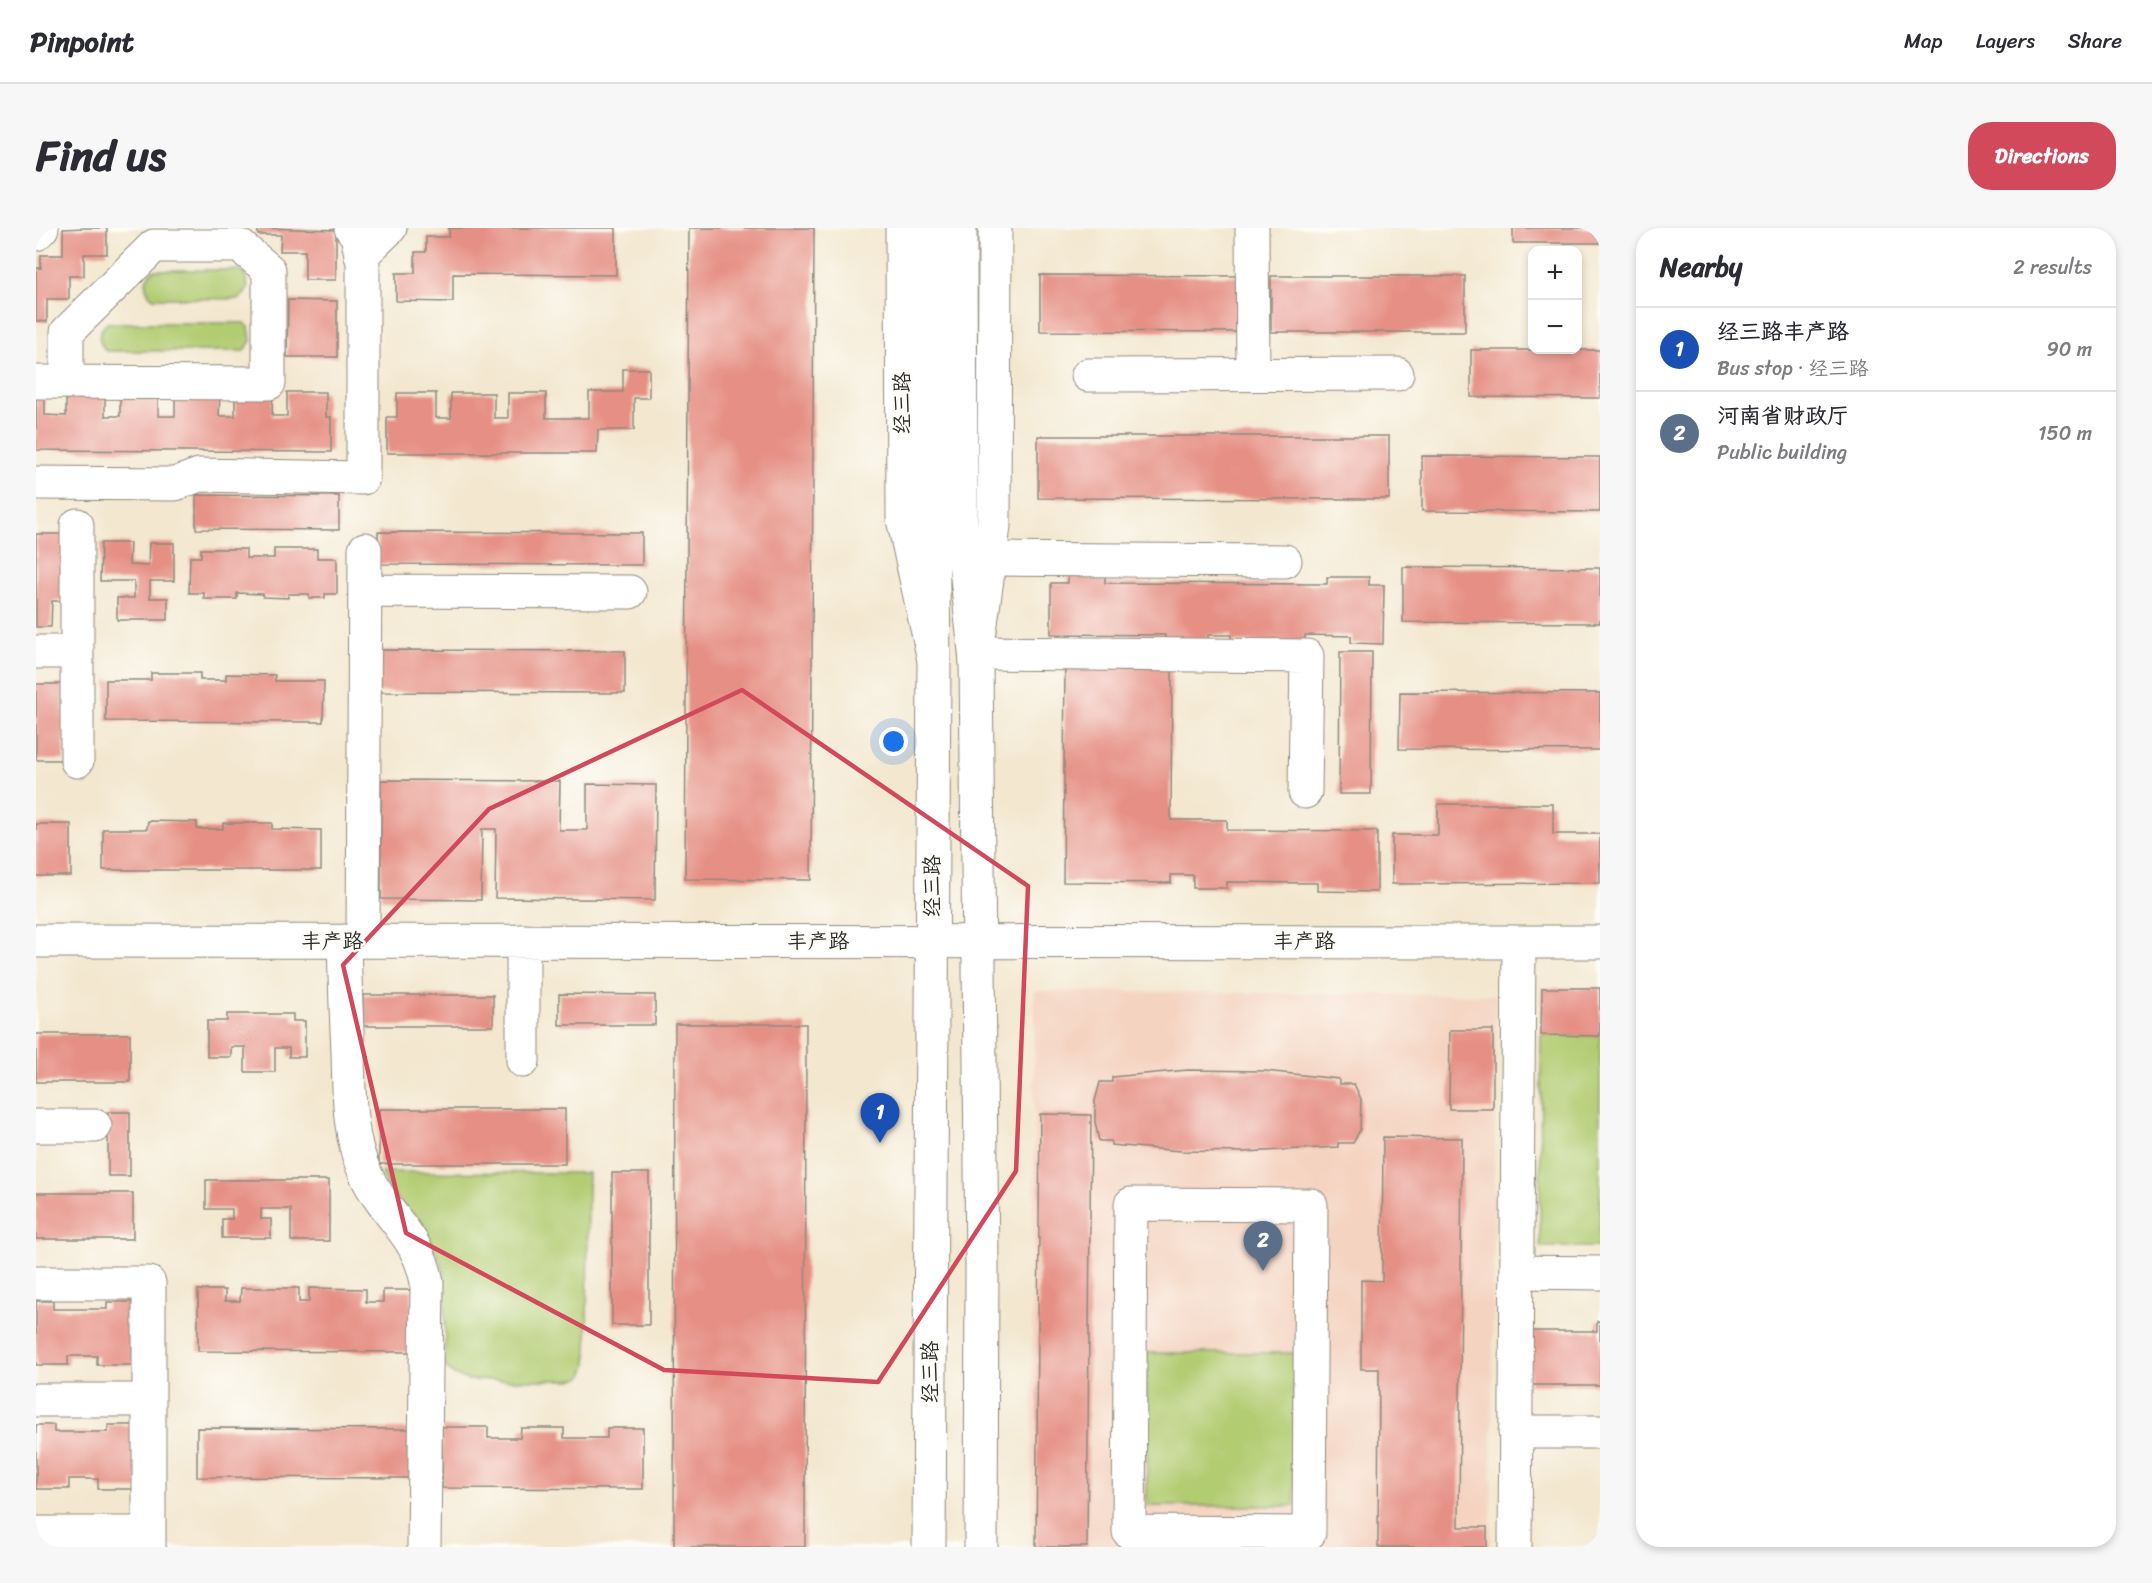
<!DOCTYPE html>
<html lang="en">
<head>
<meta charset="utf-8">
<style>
  body { margin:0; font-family:Sriracha,"LXGW WenKai TC",sans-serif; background:#f7f7f7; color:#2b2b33 }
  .controls { position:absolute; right:18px; top:18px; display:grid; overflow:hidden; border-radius:12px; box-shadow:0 3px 9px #0003 }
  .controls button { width:54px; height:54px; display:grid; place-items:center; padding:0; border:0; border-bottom:2px solid #e1e1e2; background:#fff; color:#2b2b33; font:30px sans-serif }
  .you { position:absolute; left:858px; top:514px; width:21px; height:21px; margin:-15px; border:4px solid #fff; border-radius:50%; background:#1a73e8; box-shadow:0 0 0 9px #1a73e833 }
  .badge { display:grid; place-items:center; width:39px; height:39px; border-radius:50%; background:#d1495b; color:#fff; font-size:20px; font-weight:700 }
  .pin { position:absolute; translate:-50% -50px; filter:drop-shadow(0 2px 3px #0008) }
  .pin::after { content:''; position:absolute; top:32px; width:21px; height:18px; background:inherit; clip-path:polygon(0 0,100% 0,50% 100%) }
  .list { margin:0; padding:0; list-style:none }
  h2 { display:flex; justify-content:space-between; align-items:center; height:78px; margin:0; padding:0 24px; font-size:26px }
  h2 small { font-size:20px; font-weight:400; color:#7c7c81 }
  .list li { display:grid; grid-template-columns:39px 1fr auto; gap:18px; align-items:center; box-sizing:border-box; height:84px; padding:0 24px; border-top:2px solid #e1e1e2 }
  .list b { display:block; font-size:22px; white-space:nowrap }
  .list p { margin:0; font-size:20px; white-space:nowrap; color:#7c7c81 }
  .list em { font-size:20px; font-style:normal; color:#7c7c81 }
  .map { position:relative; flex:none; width:1564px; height:1319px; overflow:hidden; border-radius:24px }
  header { display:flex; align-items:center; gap:36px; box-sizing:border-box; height:84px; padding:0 30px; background:#fff; border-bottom:2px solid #e1e1e2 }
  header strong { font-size:28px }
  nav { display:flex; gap:33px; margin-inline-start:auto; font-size:21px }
  .intro { display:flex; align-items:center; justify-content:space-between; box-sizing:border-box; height:144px; padding:0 36px }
  h1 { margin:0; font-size:42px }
  .button { padding:15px 27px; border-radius:24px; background:#d1495b; color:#fff; font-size:21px; font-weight:700 }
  main { display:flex; gap:36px; padding:0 36px }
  aside { flex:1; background:#fff; border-radius:24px; box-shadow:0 3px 9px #0003 }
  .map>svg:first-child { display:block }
</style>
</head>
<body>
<header>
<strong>Pinpoint</strong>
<nav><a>Map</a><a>Layers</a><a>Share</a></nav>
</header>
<div class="intro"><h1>Find us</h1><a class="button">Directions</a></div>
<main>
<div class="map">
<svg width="1564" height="1319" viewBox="0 0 1564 1319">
  <rect width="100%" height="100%" fill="#fdfcf7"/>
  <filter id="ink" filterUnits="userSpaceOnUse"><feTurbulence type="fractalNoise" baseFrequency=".0167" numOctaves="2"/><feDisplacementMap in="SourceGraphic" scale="12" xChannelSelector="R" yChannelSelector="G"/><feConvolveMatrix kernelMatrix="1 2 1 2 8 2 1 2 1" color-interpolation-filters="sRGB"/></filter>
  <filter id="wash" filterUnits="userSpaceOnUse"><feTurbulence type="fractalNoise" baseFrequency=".008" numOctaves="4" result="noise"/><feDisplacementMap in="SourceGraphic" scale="24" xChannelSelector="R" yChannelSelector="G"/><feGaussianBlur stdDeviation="1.35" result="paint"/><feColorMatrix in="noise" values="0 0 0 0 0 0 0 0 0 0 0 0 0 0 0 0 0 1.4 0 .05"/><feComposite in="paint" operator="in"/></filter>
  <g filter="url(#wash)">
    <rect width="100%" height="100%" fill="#f3e7cf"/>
    <path fill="#f4d3c0" d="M999,763L1460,767L1455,1319H995Z"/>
    <path fill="#b2cc72" stroke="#6e7c4e" stroke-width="1.5" d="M117,42H204L209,47L212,60L204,71L117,70C107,61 107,52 117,42Z
      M71,95H208L213,99L215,113L208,123H70C61,113 61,104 71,95Z
      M1505,807L1564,808V1019H1504Z
      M346,944L552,945L551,1138L546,1149L535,1152H432L418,1147L409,1138V1045L396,1015L351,958Z
      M1111,1125H1258V1278H1111Z"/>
    <g id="blocks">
      <path fill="#e69085" d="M48,0H71V26H48V48H33V71H11V94L0,93V40H5V27H27V1Z
        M222,0L300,2V52H269V23H244L245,7H222Z
        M413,0H580V47L417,46V74L360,73V45H379V24H390V9H413Z
        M653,0H778L775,652L649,651Z
        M1477,0H1564V15H1477Z
        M1004,47L1205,48V104L1004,103Z
        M1235,48H1429V104H1235Z
        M252,72L301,73V129H251Z
        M1435,122H1564V170L1435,169Z
        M587,141H613V170H598V202H562L561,225H351V189H361V165H400V190H415V165H458V190H472V165H510V190H553V164H587Z
        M0,162H9V187L30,188V163H69V188H84V163H122V188H139V163H184L183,188H199V163H237L236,188H251V164H290V189H295V224L0,222Z
        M1002,208H1353V271L1002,270Z
        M1386,228L1564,229V284L1386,283Z
        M160,267L303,268V302L160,301Z
        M342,304L606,305V337L342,336Z
        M0,306H33V373H16L15,399H0Z
        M65,315H94L93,337L112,338L113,315H138V353H114V370H132V392H81V370H98V353H64Z
        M165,321H210V330H238V321H281V330H301V366H289V370H273V366H252V370L227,369V366L201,365V371H168V365H153L154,329H165Z
        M1367,339L1564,340V395L1367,394Z
        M1032,347H1069V355L1291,356V349H1333V357H1348L1347,416L1315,415V408L1269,407V415L1195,414V407H1172V414H1129V407L1015,406V355H1032Z
        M341,422L589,423V465L340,464Z
        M1304,424H1336L1335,566H1303Z
        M1029,433L1136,434L1135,592H1191V602L1341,603V664L1281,663V655L1191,654V660H1157V647H1135V655L1027,654Z
        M115,445H164V452H190V446L239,447V453H288L287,494L70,493V452H115Z
        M0,456H28V532H0Z
        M1364,464L1564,465V522L1363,521Z
        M345,552L524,553L523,602H551V556L620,557L619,672L459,670L460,601H446L445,672L345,671Z
        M1402,576H1517V606H1564V655L1356,656V607H1402Z
        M112,593L161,594V601H187V595H236V601L285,602V642H67V601H111Z
        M0,596H35V648H0Z
        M1506,760H1564V808L1505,807Z
        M523,766L619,767V797H523Z
        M327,767H457V798H326Z
        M191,786H257V793H269V829H253V820H239V844H209V819H195V829H171V793H191Z
        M639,796H770L769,1319H638Z
        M1414,802H1457V881H1413Z
        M0,806H94V854H0Z
        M1152,842L1229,843L1303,851V856H1318L1325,871L1324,902L1317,915H1302V919L1208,924L1145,923L1075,917V913H1063L1059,894V873L1064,854H1076V849Z
        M343,881H529V936H343Z
        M72,884H94V948H72Z
        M1004,886L1055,887L1051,1319H1000Z
        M1347,909L1426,910L1423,1299H1451V1319H1342L1343,1141H1325V1052L1346,1053Z
        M576,945H613V1097H576Z
        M170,952H293V1013H255V981H225V991H235V1010H186V991H196V981H170Z
        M0,965H97V1011H0Z
        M205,1060H263V1074H273V1060L330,1061V1074H347V1062H376L375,1124L162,1123V1062H189V1073H204Z
        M0,1073H17V1081H71V1074H101V1137H61V1128H32V1137H0Z
        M1561,1093H1564V1157H1493L1494,1103H1561Z
        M0,1197H18V1204H72V1197H102V1261H62V1251H33V1261H0Z
        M406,1199H452V1210H484L485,1200H528V1210H571V1200H607V1261L406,1260Z
        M161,1200L375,1201V1250L161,1249Z"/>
    </g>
  </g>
  <g filter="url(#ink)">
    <use href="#blocks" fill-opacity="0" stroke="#8f897d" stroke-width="1.5"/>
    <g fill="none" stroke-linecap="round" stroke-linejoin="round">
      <g stroke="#8f897d" stroke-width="35">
        <path id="minor" d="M1216,0L1217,146
          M0,6L6,0
          M325,28L354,0
          M1052,147L1361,146
          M0,154L233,155V42L204,18H118L31,104V154
          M0,255L139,256L163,247L327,250V35L321,8L315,0
          M954,331L1249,333
          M329,363L594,364
          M0,424H41
          M941,425L1271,428L1269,564
          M41,533V297
          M0,713L1564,714
          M308,713C309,750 310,786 312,823C313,865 312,910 331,949C350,989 382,1006 391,1054L388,1319
          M327,713L329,321
          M487,833V713
          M0,898H59
          M1095,976L1275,977L1273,1305L1093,1304Z
          M1481,1044L1564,1045
          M0,1055H113V1319
          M0,1172H113
          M1479,1204H1564
          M0,1305H113
          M1479,1319L1483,714"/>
      </g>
      <g stroke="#8f897d" stroke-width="35">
        <path id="major" d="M866,0L867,291L898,432L893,1319
          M945,1319L946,1039L940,433L958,298L959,0"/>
      </g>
      <g stroke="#8f897d" stroke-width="35">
        <path id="highway" d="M892,0L898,432
          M924,0L925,294L940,433"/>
      </g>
      <use href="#minor" stroke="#fff" stroke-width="33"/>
      <use href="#major" stroke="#fff" stroke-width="33"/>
      <use href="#highway" stroke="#fff" stroke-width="33"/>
    </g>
  </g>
  <path fill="none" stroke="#d1495b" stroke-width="4.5" stroke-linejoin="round" d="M706,462L992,658L980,943L842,1154L628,1142L370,1005L307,737L453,581Z"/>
  <g text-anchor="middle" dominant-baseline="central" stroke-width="5" stroke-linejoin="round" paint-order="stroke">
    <g font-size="21" fill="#2b2b2b" stroke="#fdfcf7">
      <text transform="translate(866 175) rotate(-90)">经三路</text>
      <text transform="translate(896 658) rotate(-90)">经三路</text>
      <text x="296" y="713">丰产路</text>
      <text x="782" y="713">丰产路</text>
      <text x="1268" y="713">丰产路</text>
      <text transform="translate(894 1144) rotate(-90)">经三路</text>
    </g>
  </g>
</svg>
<div class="controls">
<button>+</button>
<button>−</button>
</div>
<div class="you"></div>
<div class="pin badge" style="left:844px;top:915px;background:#1a4fb4">1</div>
<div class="pin badge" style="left:1227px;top:1043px;background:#5c6f8a">2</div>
</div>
<aside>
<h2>Nearby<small>2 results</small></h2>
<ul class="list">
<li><span class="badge" style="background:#1a4fb4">1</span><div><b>经三路丰产路</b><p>Bus stop · 经三路</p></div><em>90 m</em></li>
<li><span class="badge" style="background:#5c6f8a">2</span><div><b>河南省财政厅</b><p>Public building</p></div><em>150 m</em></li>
</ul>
</aside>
</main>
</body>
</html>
